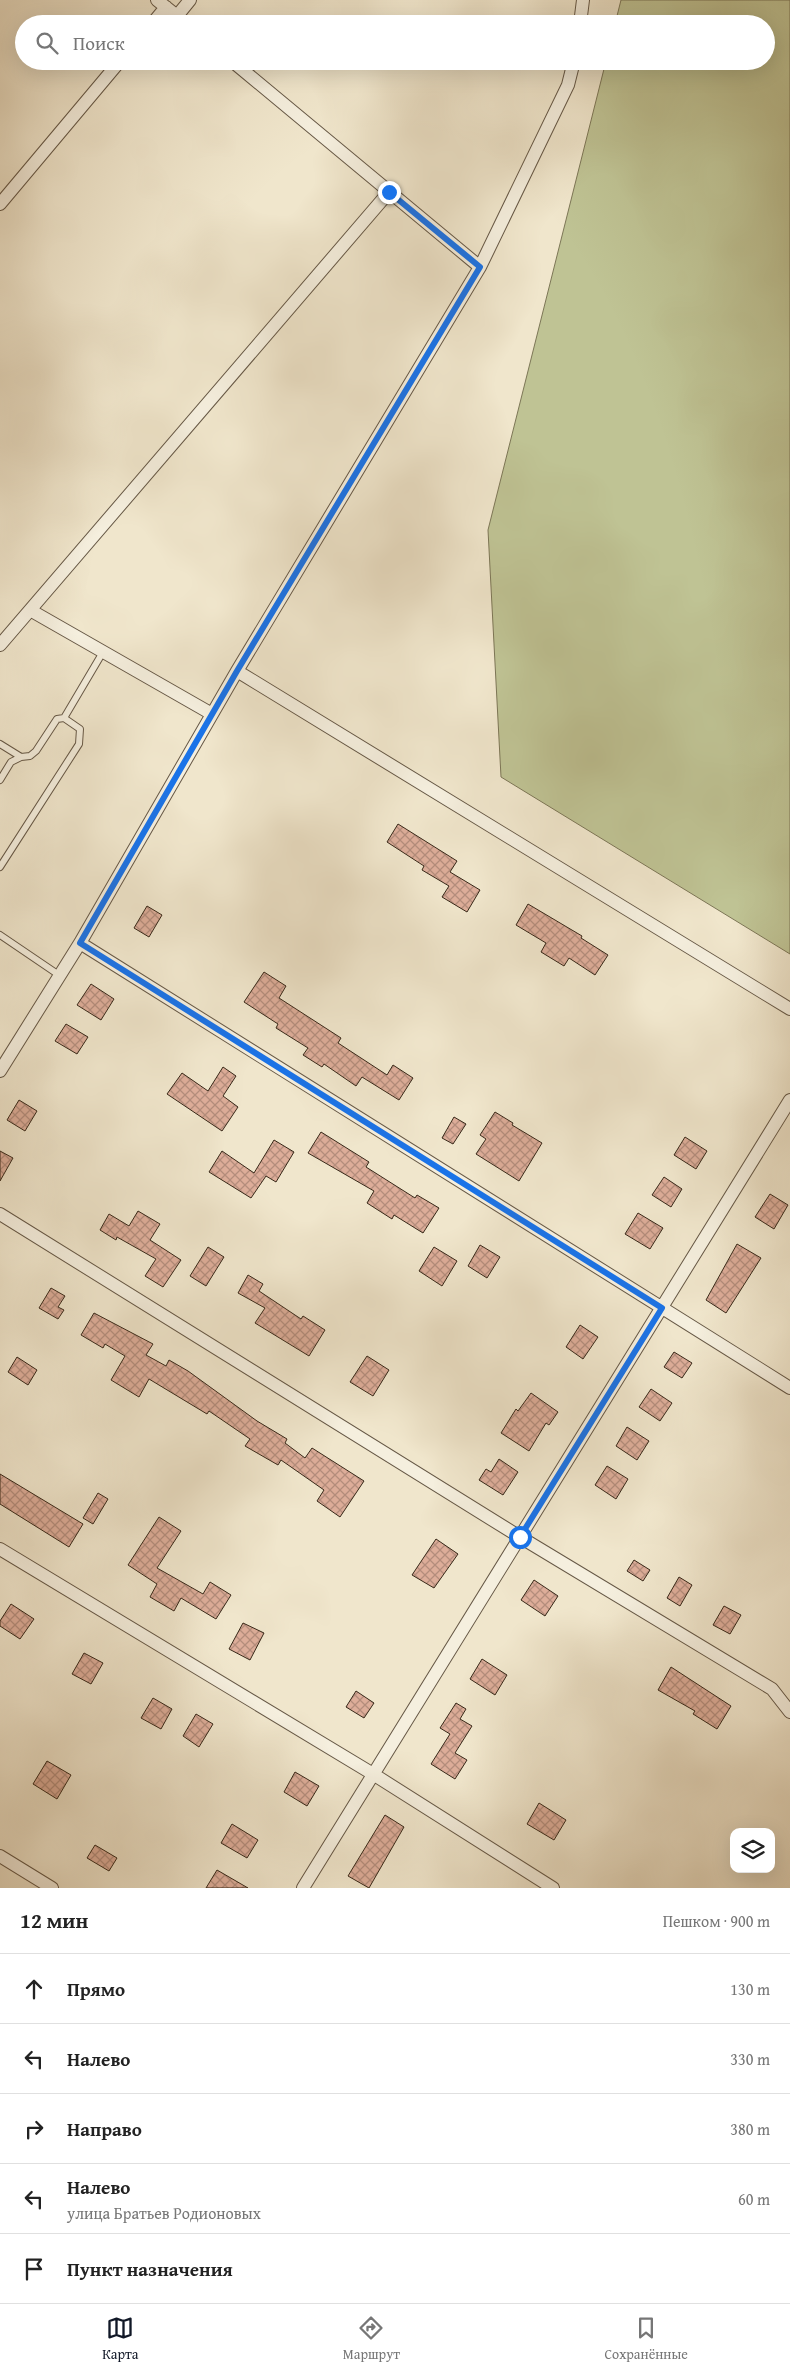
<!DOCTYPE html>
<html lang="ru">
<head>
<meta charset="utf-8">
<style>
  body { margin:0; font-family:"Gentium Book Plus",serif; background:#f2f2f2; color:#222 }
  .controls { position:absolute; right:15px; bottom:15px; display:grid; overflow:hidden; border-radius:10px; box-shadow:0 5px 20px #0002 }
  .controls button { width:45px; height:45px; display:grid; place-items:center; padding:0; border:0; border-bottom:1px solid #e0e0e0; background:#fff; color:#222; font:25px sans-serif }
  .stop { position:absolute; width:15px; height:15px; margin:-11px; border:4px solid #1a73e8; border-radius:50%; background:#fff }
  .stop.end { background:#1a73e8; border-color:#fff; box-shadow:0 1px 5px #0008 }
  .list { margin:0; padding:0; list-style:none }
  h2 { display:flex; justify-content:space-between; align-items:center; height:65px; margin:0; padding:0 20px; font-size:21px }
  h2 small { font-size:16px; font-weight:400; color:#767676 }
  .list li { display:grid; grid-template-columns:32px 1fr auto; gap:15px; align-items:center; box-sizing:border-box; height:70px; padding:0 20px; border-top:1px solid #e0e0e0 }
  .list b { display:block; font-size:19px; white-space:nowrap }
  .list p { margin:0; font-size:16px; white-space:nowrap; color:#767676 }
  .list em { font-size:16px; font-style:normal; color:#767676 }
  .icon { flex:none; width:28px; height:28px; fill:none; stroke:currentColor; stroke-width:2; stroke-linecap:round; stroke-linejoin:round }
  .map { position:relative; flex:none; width:790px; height:1888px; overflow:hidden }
  .search { position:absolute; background:#fff; box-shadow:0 5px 20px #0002; left:15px; right:15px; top:15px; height:55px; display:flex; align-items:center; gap:12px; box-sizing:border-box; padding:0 18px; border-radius:28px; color:#767676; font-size:19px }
  .sheet { height:415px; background:#fff }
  nav { display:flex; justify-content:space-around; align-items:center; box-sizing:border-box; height:70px; border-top:1px solid #e0e0e0; background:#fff; font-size:14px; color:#767676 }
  nav a { display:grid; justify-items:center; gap:2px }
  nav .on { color:#111827 }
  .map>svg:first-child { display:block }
</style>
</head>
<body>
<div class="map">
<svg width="790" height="1888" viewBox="0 0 790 1888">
  <defs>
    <pattern id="building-cross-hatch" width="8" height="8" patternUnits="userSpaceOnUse" patternTransform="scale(1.25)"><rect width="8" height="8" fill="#ddad99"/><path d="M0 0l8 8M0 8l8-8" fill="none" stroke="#b48d7c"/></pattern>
  </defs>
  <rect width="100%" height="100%" fill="#f0e6cc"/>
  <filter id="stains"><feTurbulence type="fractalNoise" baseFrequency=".004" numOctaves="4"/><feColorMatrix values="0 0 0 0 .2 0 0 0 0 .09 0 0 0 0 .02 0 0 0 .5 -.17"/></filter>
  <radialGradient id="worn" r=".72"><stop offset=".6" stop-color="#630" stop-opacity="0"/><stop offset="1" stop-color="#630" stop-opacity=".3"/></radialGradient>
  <path fill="#bfc394" stroke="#7c7656" d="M621,0H790V954L501,777L488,530L606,61H766V24H615Z"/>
  <path fill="url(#building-cross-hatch)" stroke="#382919" d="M398,824L457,861L450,872L480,890L467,912L442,897L449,886L422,870L424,866L387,842Z
    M528,904L582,936L581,938L608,955L595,975L569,958L564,966L541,952L546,943L516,925Z
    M147,906L162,915L149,937L134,928Z
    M264,972L286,986L279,998L341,1038L338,1043L387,1075L393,1065L413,1078L399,1100L362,1077L356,1086L324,1064L322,1067L303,1055L308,1048L276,1028L278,1024L244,1002Z
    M91,984L114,999L101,1020L77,1005Z
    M66,1024L88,1037L77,1054L55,1041Z
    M223,1067L236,1076L223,1096L238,1107L222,1131L167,1094L182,1073L208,1091Z
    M19,1100L37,1111L25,1131L7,1120Z
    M495,1112L513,1123L512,1125L542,1143L519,1181L476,1154L486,1139L480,1135Z
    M454,1117L466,1124L453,1144L442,1138Z
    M321,1132L369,1162L366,1167L415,1198L417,1195L439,1208L423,1233L394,1215L392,1219L367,1203L374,1191L308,1153Z
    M685,1137L707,1151L696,1169L674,1155Z
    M274,1140L294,1152L276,1182L266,1176L251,1198L209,1172L222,1151L254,1173Z
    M0,1151L13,1158L0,1181Z
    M664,1177L682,1189L671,1207L652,1195Z
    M770,1194L788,1205L774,1229L755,1217Z
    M138,1211L160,1224L150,1240L181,1260L163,1287L145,1276L156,1259L117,1237L116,1240L100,1230L109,1214L129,1226Z
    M638,1213L663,1228L650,1249L625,1234Z
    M737,1244L761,1258L726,1313L706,1300Z
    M480,1245L500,1257L487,1278L468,1266Z
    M208,1247L224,1257L206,1286L190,1276Z
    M434,1247L457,1261L442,1286L419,1271Z
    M248,1275L263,1284L259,1291L301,1319L303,1316L325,1330L309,1356L255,1323L265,1308L238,1293Z
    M51,1288L65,1296L58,1307L64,1310L58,1319L39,1308Z
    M94,1313L153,1344L146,1355L166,1366L169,1360L188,1371L257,1421L287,1439L285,1443L305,1458L312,1448L364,1481L340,1517L317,1501L324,1490L281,1460L278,1465L245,1446L250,1439L209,1411L207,1414L149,1379L139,1397L111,1380L125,1356L105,1344L103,1348L81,1335Z
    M580,1325L598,1337L583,1359L566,1347Z
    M674,1352L692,1363L682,1378L664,1367Z
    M367,1356L389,1370L373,1396L350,1382Z
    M17,1357L37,1370L28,1385L8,1372Z
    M651,1389L672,1403L660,1421L639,1407Z
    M531,1393L558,1412L549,1425L546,1423L529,1451L501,1433L516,1409L518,1411Z
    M627,1427L649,1441L637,1460L616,1446Z
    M499,1459L518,1472L503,1495L479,1480L486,1469L491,1472Z
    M607,1466L628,1479L616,1499L595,1485Z
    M0,1474L83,1524L69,1547L0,1504Z
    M98,1493L108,1499L93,1524L83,1518Z
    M159,1517L181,1531L157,1568L203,1594L210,1582L231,1595L216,1619L181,1598L174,1611L150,1597L157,1584L128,1565Z
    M436,1539L458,1554L434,1588L412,1575Z
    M634,1560L650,1570L643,1581L627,1571Z
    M679,1577L692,1585L680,1606L667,1598Z
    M534,1580L558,1596L545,1616L521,1600Z
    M11,1604L34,1619L20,1639L0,1626V1621Z
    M724,1606L741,1615L730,1634L713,1625Z
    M243,1623L264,1633L250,1660L229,1649Z
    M84,1653L103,1663L91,1684L72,1674Z
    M482,1659L507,1675L495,1695L470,1679Z
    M671,1667L731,1706L717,1729L693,1714L695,1711L658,1690Z
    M356,1691L374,1703L364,1718L346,1707Z
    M153,1698L172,1709L161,1729L141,1718Z
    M456,1703L466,1709L460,1719L472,1726L455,1753L467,1760L455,1779L431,1764L450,1734L440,1728Z
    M196,1714L213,1724L199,1747L183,1736Z
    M47,1761L71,1775L57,1799L33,1784Z
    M295,1772L319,1786L307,1806L284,1792Z
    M539,1803L566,1820L554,1840L527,1824Z
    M385,1815L404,1827L369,1888L348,1876Z
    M232,1824L258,1840L247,1858L221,1843Z
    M95,1845L117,1858L109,1871L87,1858Z
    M217,1870L248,1888H206Z"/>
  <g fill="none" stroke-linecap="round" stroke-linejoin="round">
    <g stroke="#665846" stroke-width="8">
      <path id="lane" d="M0,744L21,757
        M0,780L11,762L21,757L30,756L36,751L57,719L64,718
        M0,867L79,744L80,729L64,718L103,652
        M0,935L59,975"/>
    </g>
    <g stroke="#665846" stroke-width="14">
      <path id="street" d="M157,0L187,24
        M177,16L190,0
        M152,24L166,7
        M580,24L583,0
        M232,61L480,267
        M0,204L120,61
        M30,610L212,714
        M0,645L389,192
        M237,671L790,1009
        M80,943L790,1388
        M0,1071L80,943L237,671L480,267L568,85L574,61
        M0,1214L520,1537L772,1689L790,1712
        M0,1549L373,1774L553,1888
        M0,1856L52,1888
        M303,1888L790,1100"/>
    </g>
    <use href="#lane" stroke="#f5efde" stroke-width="6"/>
    <use href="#street" stroke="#f5efde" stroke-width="12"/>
  </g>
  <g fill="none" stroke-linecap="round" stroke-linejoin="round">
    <path stroke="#1a73e8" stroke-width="6" d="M389,192L480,267L237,671L80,943L662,1308L520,1537"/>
  </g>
  <rect width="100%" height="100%" filter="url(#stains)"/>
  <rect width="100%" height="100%" fill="url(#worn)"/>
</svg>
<div class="controls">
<button><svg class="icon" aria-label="layers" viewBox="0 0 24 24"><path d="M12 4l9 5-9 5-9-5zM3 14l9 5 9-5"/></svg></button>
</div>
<div class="stop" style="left:520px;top:1537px"></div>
<div class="stop end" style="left:389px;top:192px"></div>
<div class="search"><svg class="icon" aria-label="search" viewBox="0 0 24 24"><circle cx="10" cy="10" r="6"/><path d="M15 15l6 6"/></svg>Поиск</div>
</div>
<section class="sheet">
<h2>12 мин<small>Пешком · 900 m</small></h2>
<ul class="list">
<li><svg class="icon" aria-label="ahead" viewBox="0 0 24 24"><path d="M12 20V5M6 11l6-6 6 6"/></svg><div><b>Прямо</b></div><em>130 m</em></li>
<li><svg class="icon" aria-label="left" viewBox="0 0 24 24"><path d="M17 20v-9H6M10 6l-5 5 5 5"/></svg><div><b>Налево</b></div><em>330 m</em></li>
<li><svg class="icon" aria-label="right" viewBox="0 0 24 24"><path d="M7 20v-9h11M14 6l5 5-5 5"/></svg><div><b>Направо</b></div><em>380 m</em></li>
<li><svg class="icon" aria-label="left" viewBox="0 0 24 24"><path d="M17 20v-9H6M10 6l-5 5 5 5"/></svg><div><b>Налево</b><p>улица Братьев Родионовых</p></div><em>60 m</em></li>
<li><svg class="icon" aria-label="arrive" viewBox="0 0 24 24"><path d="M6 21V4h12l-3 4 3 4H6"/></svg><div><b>Пункт назначения</b></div></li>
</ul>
</section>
<nav>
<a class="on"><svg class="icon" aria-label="map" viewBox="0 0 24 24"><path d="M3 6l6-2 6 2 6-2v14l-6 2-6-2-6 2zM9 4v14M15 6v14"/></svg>Карта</a>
<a><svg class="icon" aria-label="directions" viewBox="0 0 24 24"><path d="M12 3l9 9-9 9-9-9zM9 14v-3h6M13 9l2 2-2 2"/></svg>Маршрут</a>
<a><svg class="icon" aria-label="saved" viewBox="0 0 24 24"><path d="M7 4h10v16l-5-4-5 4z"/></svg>Сохранённые</a>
</nav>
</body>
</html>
